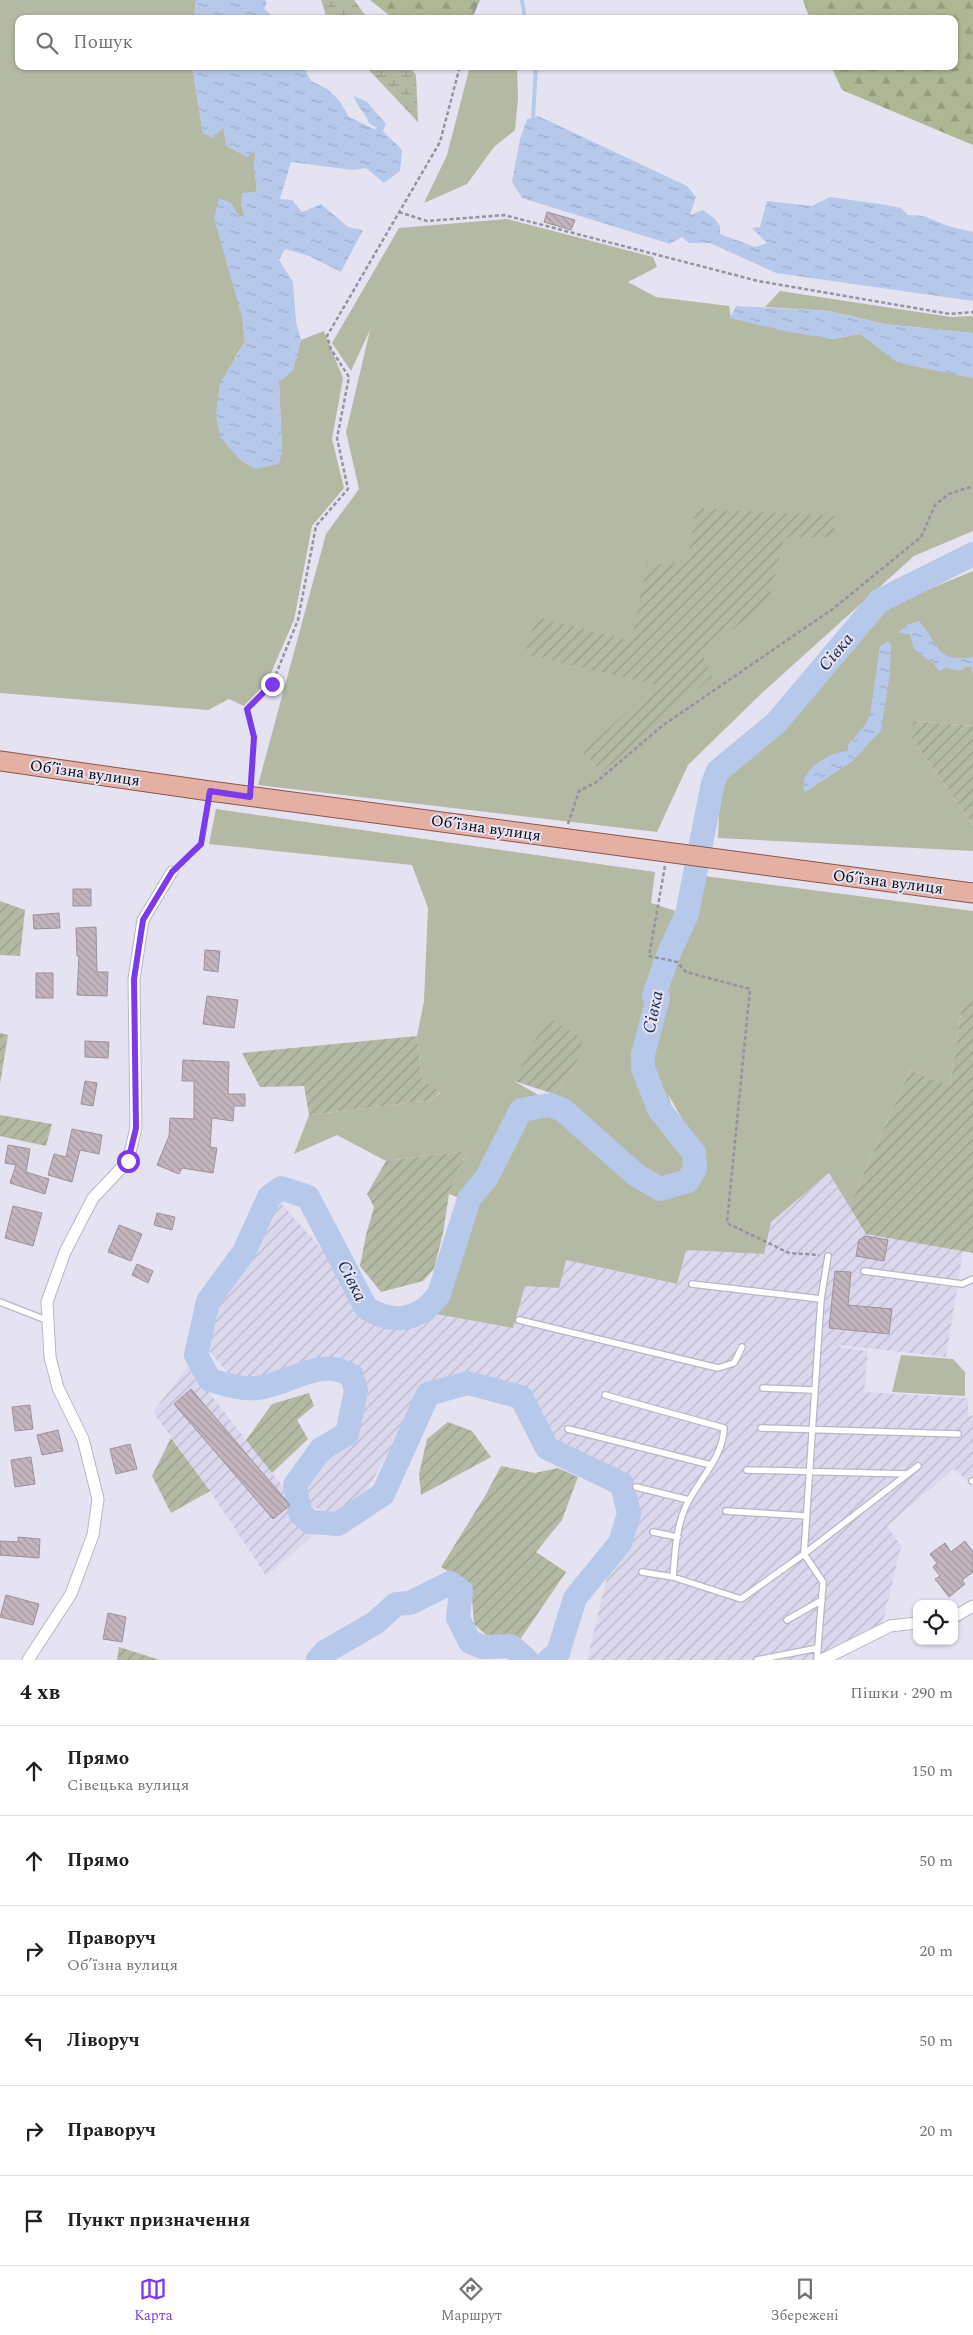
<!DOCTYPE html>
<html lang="uk">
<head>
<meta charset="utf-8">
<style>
  body { margin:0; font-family:Spectral,serif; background:#f2f2f2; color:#202124 }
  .controls { position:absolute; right:15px; bottom:15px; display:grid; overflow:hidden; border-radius:10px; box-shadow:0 1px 4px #0004 }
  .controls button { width:45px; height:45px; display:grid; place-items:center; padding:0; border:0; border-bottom:1px solid #e0e0e0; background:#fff; color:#202124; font:25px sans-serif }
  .stop { position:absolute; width:15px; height:15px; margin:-11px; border:4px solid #7c3aed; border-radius:50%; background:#fff }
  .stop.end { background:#7c3aed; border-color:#fff; box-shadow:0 1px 5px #0008 }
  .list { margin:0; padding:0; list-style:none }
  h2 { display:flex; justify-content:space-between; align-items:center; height:65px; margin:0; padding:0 20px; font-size:21px }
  h2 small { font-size:16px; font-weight:400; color:#757577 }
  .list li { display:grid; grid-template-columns:32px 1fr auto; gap:15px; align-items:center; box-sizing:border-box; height:90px; padding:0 20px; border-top:1px solid #e0e0e0 }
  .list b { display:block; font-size:19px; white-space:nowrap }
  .list p { margin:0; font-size:16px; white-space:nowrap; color:#757577 }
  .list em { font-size:16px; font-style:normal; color:#757577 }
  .icon { flex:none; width:28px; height:28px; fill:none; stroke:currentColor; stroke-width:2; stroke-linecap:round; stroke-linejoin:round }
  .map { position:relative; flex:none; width:973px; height:1660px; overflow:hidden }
  .search { position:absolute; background:#fff; box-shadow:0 1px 4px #0004; left:15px; right:15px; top:15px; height:55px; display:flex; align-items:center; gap:12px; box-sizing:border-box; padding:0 18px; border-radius:10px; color:#757577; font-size:19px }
  .sheet { height:605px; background:#fff }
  nav { display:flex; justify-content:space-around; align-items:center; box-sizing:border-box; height:70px; border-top:1px solid #e0e0e0; background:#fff; font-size:14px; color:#757577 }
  nav a { display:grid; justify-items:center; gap:2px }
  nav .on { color:#7c3aed }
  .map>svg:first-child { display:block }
</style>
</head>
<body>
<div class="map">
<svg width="973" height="1660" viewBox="0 0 973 1660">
  <defs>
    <pattern id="industrial-furrows" width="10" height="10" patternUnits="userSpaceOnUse" patternTransform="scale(1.25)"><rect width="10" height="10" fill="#dbd8ee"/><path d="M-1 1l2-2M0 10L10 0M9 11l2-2" fill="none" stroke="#bbb8cb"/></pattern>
    <pattern id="forest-firs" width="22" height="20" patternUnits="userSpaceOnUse" patternTransform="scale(1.25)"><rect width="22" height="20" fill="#aeb793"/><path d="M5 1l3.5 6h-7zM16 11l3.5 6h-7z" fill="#949c7e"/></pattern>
    <pattern id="wetland-marsh" width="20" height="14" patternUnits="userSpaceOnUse" patternTransform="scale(1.25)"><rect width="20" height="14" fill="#b4b9a4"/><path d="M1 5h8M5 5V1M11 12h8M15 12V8" fill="none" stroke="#999e8c"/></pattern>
    <pattern id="garden-furrows" width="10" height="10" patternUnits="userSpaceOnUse" patternTransform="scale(1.25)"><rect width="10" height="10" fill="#b4b9a4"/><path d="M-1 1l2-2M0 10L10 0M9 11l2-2" fill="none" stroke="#999e8c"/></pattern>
    <pattern id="water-ripples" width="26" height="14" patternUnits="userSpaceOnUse" patternTransform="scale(1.25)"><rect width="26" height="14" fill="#b6c9ea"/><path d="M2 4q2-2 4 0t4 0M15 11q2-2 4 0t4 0" fill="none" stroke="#9babc8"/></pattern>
    <pattern id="building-back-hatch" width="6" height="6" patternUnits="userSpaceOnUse" patternTransform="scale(1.25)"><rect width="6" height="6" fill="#c2b5be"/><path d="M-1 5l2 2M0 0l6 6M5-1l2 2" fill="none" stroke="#a59aa2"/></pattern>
  </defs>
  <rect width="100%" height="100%" fill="#e5e3f2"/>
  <path fill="url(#industrial-furrows)" d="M829,1173L866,1234L963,1251L946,1357L838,1345L840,1347L868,1351L864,1392L968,1398V1417L973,1415V1479L968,1482L954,1469L887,1526L901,1546L882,1626L813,1660H587L607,1577L629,1540L633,1500L620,1479L550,1444L533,1403L526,1396L469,1378L444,1381L425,1389L365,1493L339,1515L311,1507L305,1488L333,1453L358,1417L361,1394L354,1372L336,1365H310L261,1382L238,1385L204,1345L213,1306L249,1256L279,1201L341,1271L364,1313L375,1320L423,1326L436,1314L513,1328L525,1285L565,1260L676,1284L686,1250L764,1254L771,1222Z
    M188,1366L318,1531L266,1576L210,1491L153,1412Z"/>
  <path fill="#b4b9a4" d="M0,0H196L194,19H19V66H192L203,133L223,127L256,149L254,165L257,190L241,204L245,217L238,216L231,203L245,342L235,357L282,451L279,382L293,370L301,340L324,331L343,378L332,439L344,488L312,526L294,620L267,682L244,706L229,699L208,710L0,693Z
    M470,66H517L518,99L515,130L494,147L467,184L424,203L447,155Z
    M507,219L653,257L657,267L628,282L656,297L729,306L731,318L832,339L860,334C893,357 934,368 973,378V531L914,556L763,692L688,765L657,832L258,785L326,534L359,489L346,432L370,330L351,371L332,343L399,228Z
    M780,291L951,317L973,316V333L884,324L829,311L765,307Z
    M973,571V726L914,721L912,739L973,825V851L718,838L720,789L727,778L783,731L881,609Z
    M216,809L655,872L651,903L679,912L657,968L669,974L693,918L704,876L973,911V1000H963L950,1087L910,1070L849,1206L829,1173L771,1222L764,1254L686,1250L677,1284L566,1260L559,1288L525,1286L513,1328L436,1314L474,1204L491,1180L524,1116L551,1114L655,1194L692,1189L700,1151L668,1094L685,1154L682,1173L662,1181L554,1094L578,1060L514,1081L540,1096L520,1104L482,1175L462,1199L449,1194L467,1151L386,1161L337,1135L294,1154L309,1115L431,1100L440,1093L422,1080L417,1036L424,1001L428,908L412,865L209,844Z
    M901,1355L953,1359L965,1372V1396L892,1392Z"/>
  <path fill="url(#forest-firs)" d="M370,0H480L472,19H394Z
    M803,0H973V145L842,90L831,66H954V19H810Z"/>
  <path fill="url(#wetland-marsh)" d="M321,0H354L368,19H327Z
    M365,66H409L416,75L418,122Z"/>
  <path fill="url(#garden-furrows)" d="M696,508L835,516L834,537L784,538L769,601L702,653L713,676L602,772L583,752L656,685L525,654L536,617L631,641L647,565L687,562Z
    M913,721L973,726V825L912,739Z
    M0,901L25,910L20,956L0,955Z
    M963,1000H973V1253L866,1234L849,1206L910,1070L950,1086Z
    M552,1020L583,1038L578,1060L554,1094L514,1081L540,1030Z
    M0,1033L8,1035L0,1084Z
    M417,1036L422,1080L440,1092L431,1100L309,1115L304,1086L260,1087L242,1053Z
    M0,1115L52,1124L46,1146L0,1136Z
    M467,1151L449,1194L443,1233L434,1269L423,1281L381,1292L360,1266L366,1235L374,1207L367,1194L386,1161Z
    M309,1393L314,1406L297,1420L308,1439L272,1473L246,1440L272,1404Z
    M448,1422L472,1431L491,1457L421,1495L419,1474L427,1439Z
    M171,1438L210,1491L171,1513L152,1476Z
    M501,1466L535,1473L558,1468L578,1477L562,1520L536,1552L566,1572L517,1644L493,1641L474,1624L471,1585L441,1567L485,1496Z
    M119,1647L160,1660H117Z"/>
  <path fill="url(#water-ripples)" d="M196,0H265L267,2L264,9L276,19H194Z
    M192,66H303L311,81L327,89L339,100L349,117L374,129L377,128L369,123C365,112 356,106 354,96L367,102L386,124L383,131L402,150L400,171L384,183L366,168L353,170L291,162L280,199L292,200L302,212L321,204L348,227L363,230L341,272L309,256L285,249L279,260L293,282L296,322L301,340L293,370L279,382L282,451L279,464L256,469L241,461L220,437L216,414L220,383L245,342L243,321L214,218L219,198L231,203L238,216L245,217L241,204L242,193L254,192L257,190L254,165L256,150L247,157L226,146L223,128L213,138L203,133Z
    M538,116L687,186L696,197L690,215L703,210L714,218L720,226V234L755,247L767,243L752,228L760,227L767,201L812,206L830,197L886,205L901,208L908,215L924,216L948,226L973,232V301L776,273L710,243H689L682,237L670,244L522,198L512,182L520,139L527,119Z
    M736,306L829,311L884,324L973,333V378L898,363L860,334L832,339L784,331L730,318Z
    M919,621C940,644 934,663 973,657V674L971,667H966L960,671L946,668L939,671L934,664L914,650L910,634L898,633L906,625Z
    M888,641L891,645L890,673L881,730L854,760L804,793C804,788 803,781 805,777C812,763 834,751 848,751V745L865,725L870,715L880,646Z"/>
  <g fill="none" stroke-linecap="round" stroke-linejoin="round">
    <path stroke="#b6c9ea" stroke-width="4" d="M522,0L525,19
      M533,117L536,66"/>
    <path stroke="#b6c9ea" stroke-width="24" d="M318,1660L325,1652L375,1623L396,1604L410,1603L450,1583L461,1591L458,1618L470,1642L483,1647L511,1646L527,1660
      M549,1660L558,1653L575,1598L620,1543L629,1514L622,1484L547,1448L521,1397L468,1383L428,1394L383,1494L338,1524L310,1522L300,1513L295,1485L321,1449L347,1434L356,1391L352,1376C321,1357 295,1381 263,1387C245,1391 227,1385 210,1380L196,1355L208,1301L244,1252L269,1197L281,1188L308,1197L366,1308C394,1325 420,1321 439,1294L469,1199L487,1177L521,1110L550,1105L563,1110L636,1175L660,1189L688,1181L695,1168L694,1153L659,1109L643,1068V1054L658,998L654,995L669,953L687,914L713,783L718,771L776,723L879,601L973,554"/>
  </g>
  <path fill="url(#building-back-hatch)" stroke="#9e919a" d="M547,212L575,220L571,230L544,222Z
    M73,889H91V906H73Z
    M59,913L60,928L34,929L33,915Z
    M96,927L97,972H108L107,996L77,995L79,956H77L76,928Z
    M205,950L220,951L218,972L204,970Z
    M36,973H53V998H36Z
    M207,996L238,1000L234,1028L203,1024Z
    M85,1041L109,1042L108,1058L85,1057Z
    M183,1060L229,1062L228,1094H245V1106H234L233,1121L212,1118L210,1147L217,1148L213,1173L182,1168L179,1174L157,1165L169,1136L170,1118L194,1119V1081H182Z
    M85,1081L97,1083L93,1106L81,1104Z
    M72,1129L102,1135L99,1154L80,1150L72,1182L48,1175L54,1154L66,1157Z
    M8,1145L30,1149L26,1172L49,1179L45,1194L10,1183L16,1165L5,1163Z
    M13,1206L42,1213L33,1246L5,1238Z
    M157,1213L175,1217L172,1230L154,1225Z
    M119,1225L142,1234L131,1261L108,1252Z
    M866,1236L888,1240L884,1261L856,1256L859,1240Z
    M137,1264L153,1271L148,1283L132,1275Z
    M835,1271L851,1272L848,1305L892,1309L889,1334L829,1328Z
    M191,1389L290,1505L273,1519L174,1404Z
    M30,1405L33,1429L15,1431L12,1407Z
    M58,1430L63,1451L42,1455L37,1435Z
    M130,1444L137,1469L116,1474L110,1449Z
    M31,1457L35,1484L15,1487L11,1460Z
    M18,1537L40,1539L39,1558L0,1555V1541L18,1542Z
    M965,1541L973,1552V1572L962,1580L965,1584L949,1597L935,1579L940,1576L933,1567L937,1563L930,1554L945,1543L951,1552Z
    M6,1595L39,1604L33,1625L0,1617Z
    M108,1613L126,1617L122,1642L103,1639Z"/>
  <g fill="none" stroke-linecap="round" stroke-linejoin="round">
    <g stroke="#b8b6c4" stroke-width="8">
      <path id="lane" d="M864,1271L962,1284L973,1279
        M692,1284L821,1299L804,1554
        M821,1299L828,1256
        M0,1302L46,1320
        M519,1320L718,1368L734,1363L742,1347
        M763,1388L814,1390
        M605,1395L724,1428C723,1459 697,1481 685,1508C676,1529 675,1554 673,1577
        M761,1428L958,1434
        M568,1429L711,1465
        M747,1470L908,1474
        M972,1481H973
        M636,1487L689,1500
        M726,1511L806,1516
        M653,1532L678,1537
        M804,1554L918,1466
        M642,1572L673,1577L741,1599L804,1554L823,1582L817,1660
        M787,1620L822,1600
        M757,1660L818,1648"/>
    </g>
    <g stroke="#b8b6c4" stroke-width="13">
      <path id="street" d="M954,1617L973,1606
        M28,1660L71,1594L93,1535L98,1499L83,1439L58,1388L50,1357L47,1302L65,1252L93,1198L128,1161L136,1128L134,979L143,920L172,872
        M822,1660L890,1626L917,1623"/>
    </g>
    <g stroke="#8c5448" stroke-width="21">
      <path id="primary" d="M0,761L210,791L973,893"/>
    </g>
    <path stroke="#94939e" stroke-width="2.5" stroke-dasharray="4 2.5" stroke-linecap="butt" d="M472,19L476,0
      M399,212L427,221L504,215L758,281L950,314L973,312
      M251,780L254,737L247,709L272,684L298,620L316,526L348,489L337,438L349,377L331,349L327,336L440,142L460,66
      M568,824L579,791L595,783L662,726L834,608L921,537L935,505L949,494L973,486
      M179,865L201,844L208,805
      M665,866L649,956L677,962L686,972L750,989L727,1223L789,1253L819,1255"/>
    <use href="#lane" stroke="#fff" stroke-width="5.5"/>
    <use href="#street" stroke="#fff" stroke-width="11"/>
    <use href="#primary" stroke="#e4b0a3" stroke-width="19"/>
  </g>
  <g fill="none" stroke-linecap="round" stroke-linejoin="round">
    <path stroke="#7c3aed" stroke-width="6" d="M128,1161L136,1128L134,979L143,920L172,872L201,844L210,791L250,797L254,737L247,709L272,684"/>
  </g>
  <g text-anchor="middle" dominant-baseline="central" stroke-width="4" stroke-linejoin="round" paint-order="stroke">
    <g font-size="16" fill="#0b0b0f" stroke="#e5e3f2">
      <text transform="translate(85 773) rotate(8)">Обʼїзна вулиця</text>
      <text transform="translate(486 828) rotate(8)">Обʼїзна вулиця</text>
      <text transform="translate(888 882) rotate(7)">Обʼїзна вулиця</text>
    </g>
    <g font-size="18" font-style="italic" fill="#122952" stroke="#e5e3f2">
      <text transform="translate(836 652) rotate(-50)">Сівка</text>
      <text transform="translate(653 1012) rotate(-78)">Сівка</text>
      <text transform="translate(352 1281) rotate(63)">Сівка</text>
    </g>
  </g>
</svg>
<div class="controls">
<button><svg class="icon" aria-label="locate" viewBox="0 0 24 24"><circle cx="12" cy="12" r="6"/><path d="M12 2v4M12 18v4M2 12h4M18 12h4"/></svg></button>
</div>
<div class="stop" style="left:128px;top:1161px"></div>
<div class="stop end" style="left:272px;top:684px"></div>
<div class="search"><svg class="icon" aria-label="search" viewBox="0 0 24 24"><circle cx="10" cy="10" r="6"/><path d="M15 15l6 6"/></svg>Пошук</div>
</div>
<section class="sheet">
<h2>4 хв<small>Пішки · 290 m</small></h2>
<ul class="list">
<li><svg class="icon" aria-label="ahead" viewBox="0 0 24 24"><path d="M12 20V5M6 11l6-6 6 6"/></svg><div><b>Прямо</b><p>Сівецька вулиця</p></div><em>150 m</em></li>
<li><svg class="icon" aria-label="ahead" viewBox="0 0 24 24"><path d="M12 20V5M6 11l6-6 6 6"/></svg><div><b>Прямо</b></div><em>50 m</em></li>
<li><svg class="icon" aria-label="right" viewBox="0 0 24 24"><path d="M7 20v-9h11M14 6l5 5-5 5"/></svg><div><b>Праворуч</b><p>Обʼїзна вулиця</p></div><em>20 m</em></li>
<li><svg class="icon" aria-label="left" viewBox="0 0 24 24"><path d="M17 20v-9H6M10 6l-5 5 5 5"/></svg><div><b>Ліворуч</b></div><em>50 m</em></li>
<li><svg class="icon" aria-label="right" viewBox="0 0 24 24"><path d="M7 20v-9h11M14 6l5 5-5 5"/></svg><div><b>Праворуч</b></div><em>20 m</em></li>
<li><svg class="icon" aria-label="arrive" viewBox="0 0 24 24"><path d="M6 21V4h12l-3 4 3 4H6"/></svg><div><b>Пункт призначення</b></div></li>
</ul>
</section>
<nav>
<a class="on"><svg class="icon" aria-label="map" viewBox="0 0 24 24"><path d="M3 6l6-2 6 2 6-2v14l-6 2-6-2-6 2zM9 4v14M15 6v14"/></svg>Карта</a>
<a><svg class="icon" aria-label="directions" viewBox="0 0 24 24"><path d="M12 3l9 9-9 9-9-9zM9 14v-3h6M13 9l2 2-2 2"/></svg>Маршрут</a>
<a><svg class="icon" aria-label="saved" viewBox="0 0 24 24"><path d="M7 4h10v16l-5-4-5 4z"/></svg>Збережені</a>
</nav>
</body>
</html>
